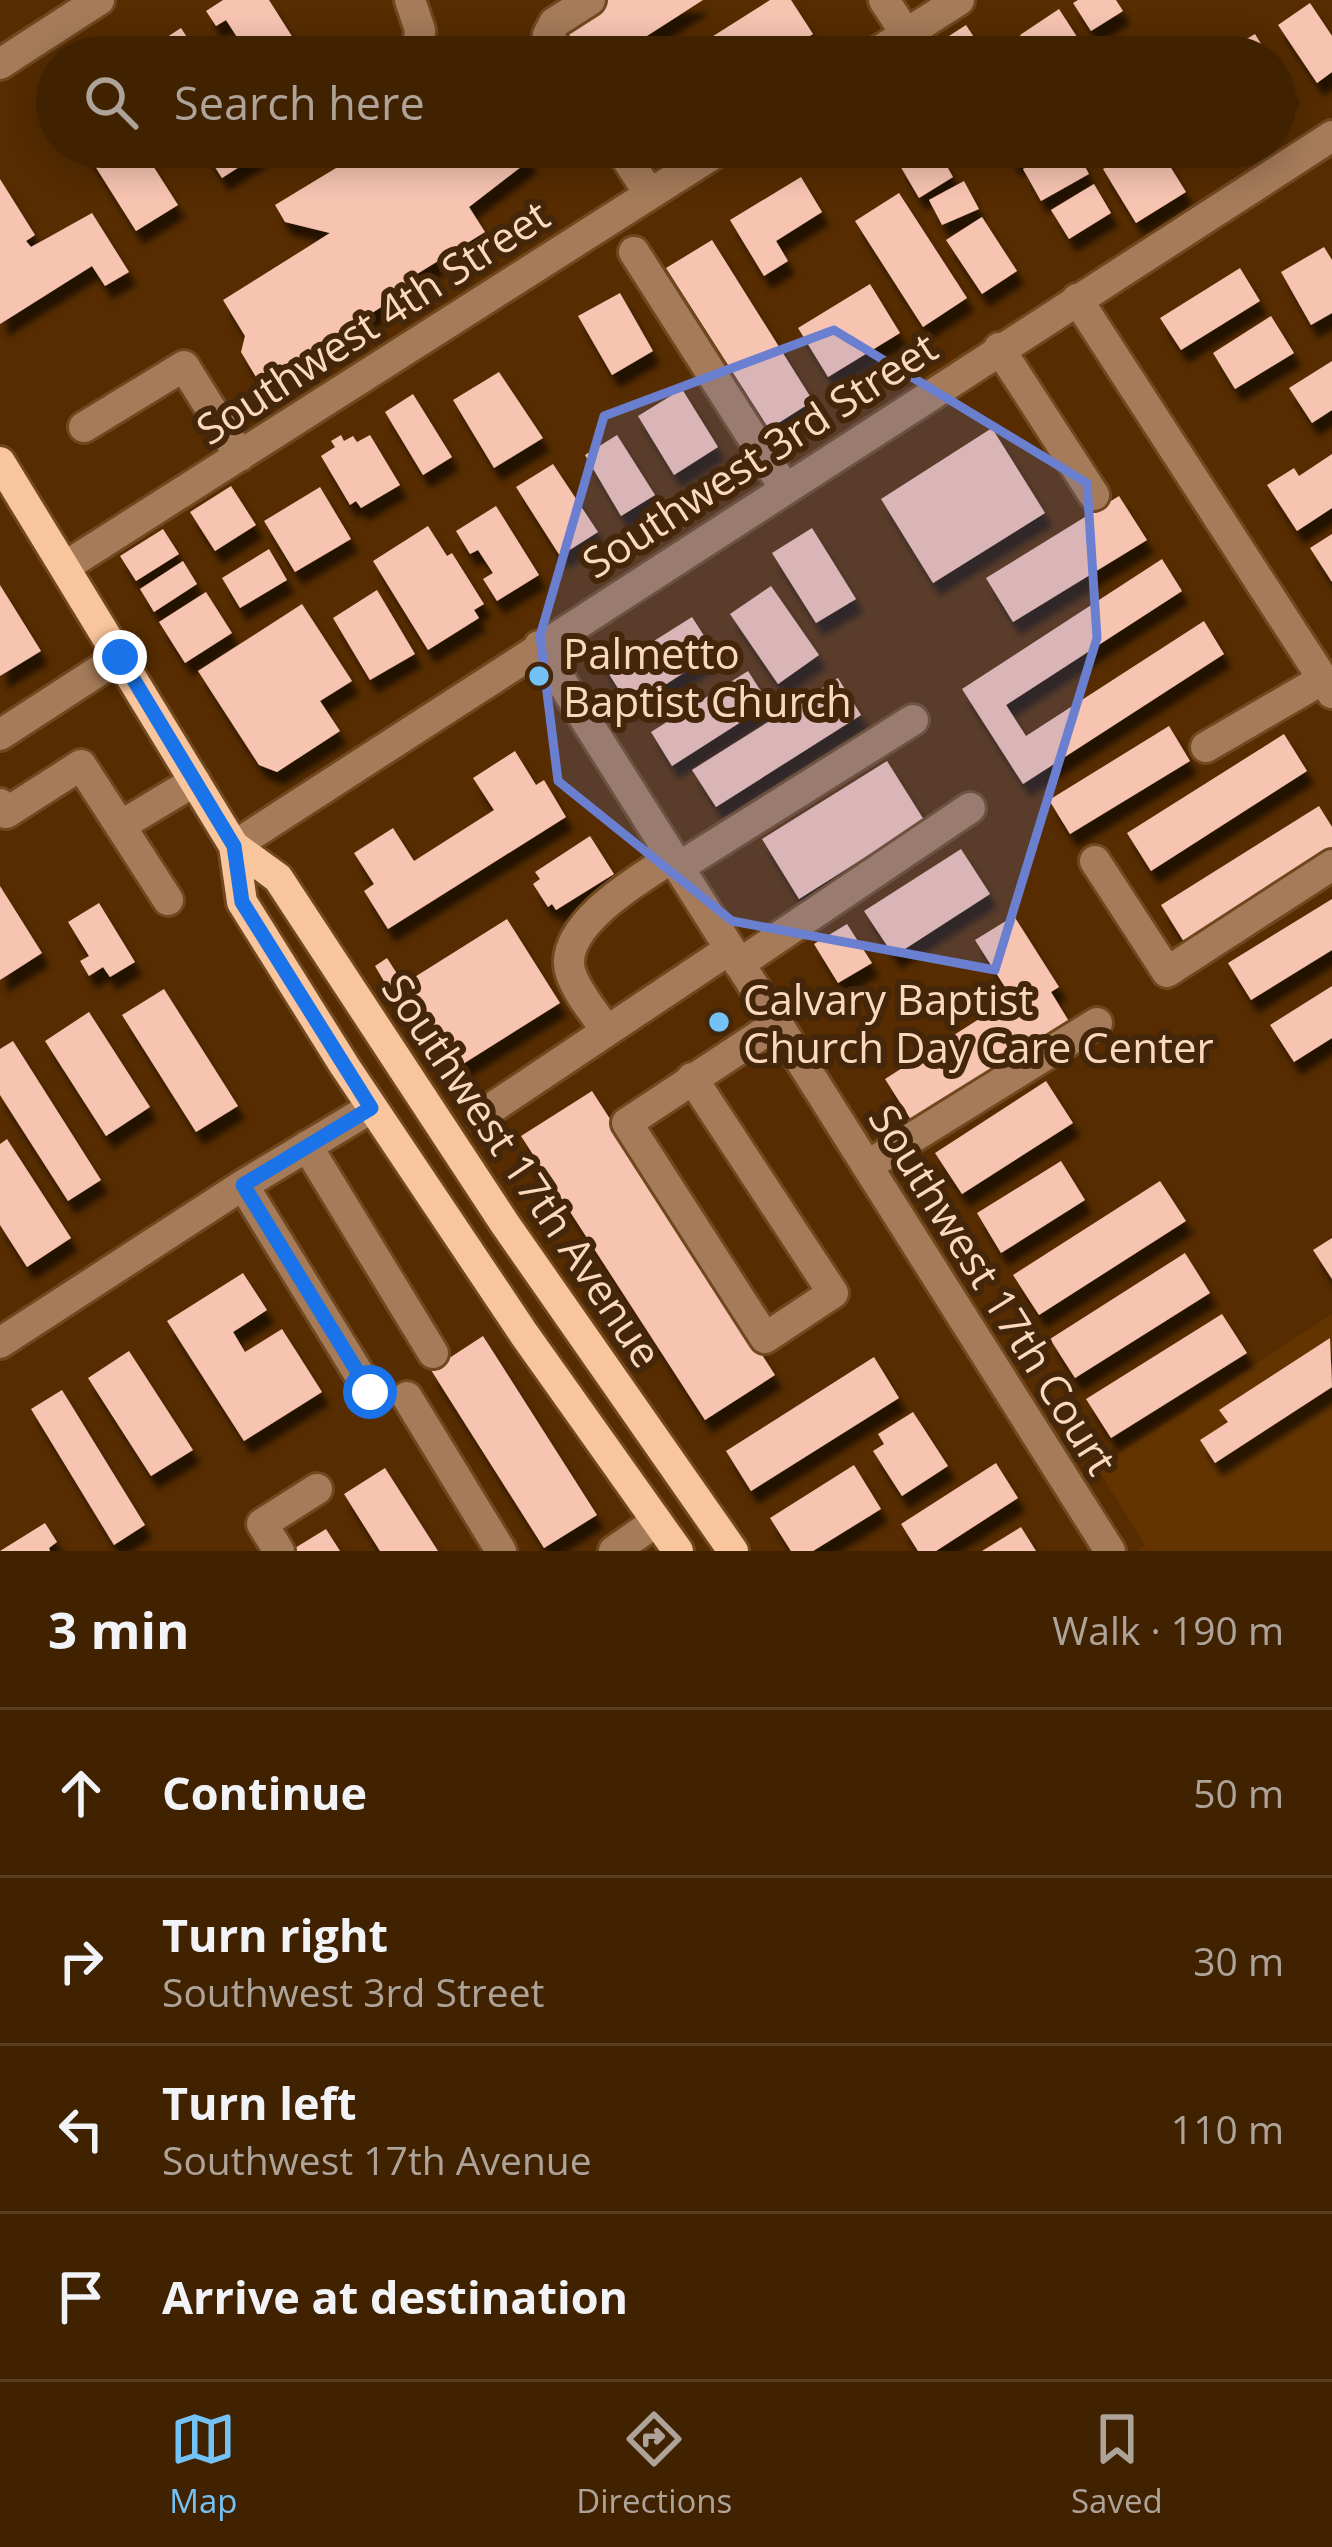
<!DOCTYPE html>
<html lang="en">
<head>
<meta charset="utf-8">
<style>
  body { margin:0; font-family:"Open Sans",sans-serif; background:#4b2e0f; color:#f1f3f6 }
  .stop { position:absolute; width:36px; height:36px; margin:-27px; border:9px solid #1a73e8; border-radius:50%; background:#fff }
  .stop.end { background:#1a73e8; border-color:#fff; box-shadow:0 3px 12px #0008 }
  .list { margin:0; padding:0; list-style:none }
  h2 { display:flex; justify-content:space-between; align-items:center; height:156px; margin:0; padding:0 48px; font-size:51px }
  h2 small { font-size:39px; font-weight:400; color:#aea399 }
  .list li { display:grid; grid-template-columns:78px 1fr auto; gap:36px; align-items:center; box-sizing:border-box; height:168px; padding:0 48px; border-top:3px solid #593e22 }
  .list b { display:block; font-size:45px; white-space:nowrap }
  .list p { margin:0; font-size:39px; white-space:nowrap; color:#aea399 }
  .list em { font-size:39px; font-style:normal; color:#aea399 }
  .icon { flex:none; width:66px; height:66px; fill:none; stroke:currentColor; stroke-width:2; stroke-linecap:round; stroke-linejoin:round }
  .map { position:relative; flex:none; width:1332px; height:1551px; overflow:hidden }
  .search { position:absolute; background:#402100; box-shadow:0 6px 30px #0003; left:36px; right:36px; top:36px; height:132px; display:flex; align-items:center; gap:30px; box-sizing:border-box; padding:0 42px; border-radius:66px; color:#aea399; font-size:45px }
  .sheet { height:828px; background:#402100 }
  nav { display:flex; justify-content:space-around; align-items:center; box-sizing:border-box; height:168px; border-top:3px solid #593e22; background:#402100; font-size:33px; color:#aea399 }
  nav a { display:grid; justify-items:center; gap:6px }
  nav .on { color:#73c1f5 }
  .map>svg:first-child { display:block }
</style>
</head>
<body>
<div class="map">
<svg width="1332" height="1551" viewBox="0 0 1332 1551">
  <defs>
    <filter id="shadow"><feDropShadow dx="7" dy="13" stdDeviation="3" flood-color="#0009"/></filter>
  </defs>
  <rect width="100%" height="100%" fill="#562c00"/>
  <path fill="#633400" d="M1332,1314V1551H1138L1145,1545L1097,1468Z"/>
  <path fill="#f7c4b2" filter="url(#shadow)" d="M223,0H269L305,57H250L226,20L216,26L206,11Z
    M603,0H703L614,57H581L561,26Z
    M770,0H791L813,34L778,57H680Z
    M1078,0H1116L1123,11L1091,31L1073,3Z
    M1310,3L1332,36V72L1317,83L1278,25Z
    M1059,9L1090,57H1035L1020,35Z
    M966,25L987,57H923L921,54Z
    M181,28L200,57H136Z
    M1255,34L1269,57H1216Z
    M1275,67L1291,92L1275,102Z
    M83,147H141L178,205L136,231Z
    M202,147H257L261,153L222,178Z
    M343,147H521L530,160L469,207L485,232L417,274L422,281L286,368L280,364L256,377L241,352L245,336L223,300L330,233L285,222L275,205L336,168Z
    M927,147H936L953,177L919,198L899,164Z
    M1005,147H1044L1015,164Z
    M1063,147H1074L1089,174L1041,201L1023,169Z
    M1140,147H1158L1186,192L1136,223L1103,169Z
    M801,177L822,212L776,241L788,261L764,276L730,220Z
    M0,179L35,235L26,241L31,247L92,213L129,272L105,286L92,266L0,324Z
    M964,181L979,209L942,225L929,200Z
    M1094,184L1111,213L1069,239L1051,210Z
    M899,193L967,298L923,327L855,221Z
    M982,217L1017,271L982,294L946,240Z
    M712,240L813,401L769,429L666,268Z
    M1324,247L1332,260V313L1311,325L1281,272Z
    M1240,268L1260,301L1181,350L1160,318Z
    M870,284L900,333L828,377L798,328Z
    M620,293L653,351L612,375L578,316Z
    M1271,316L1294,353L1235,389L1213,353Z
    M1332,361V410L1312,423L1289,388Z
    M499,372L543,438L494,468L453,400Z
    M682,389L718,447L674,475L638,416Z
    M413,394L452,457L423,475L385,412Z
    M992,428L1045,513L933,583L881,499Z
    M341,435L344,441L353,436L357,442L370,435L400,485L361,508L356,501L350,505L321,456L335,447L331,441Z
    M617,435L655,495L621,516L585,455Z
    M1332,454V508L1297,531L1267,485L1294,468L1299,476Z
    M553,464L598,532L560,556L516,487Z
    M231,486L256,525L215,551L190,512Z
    M320,487L351,539L295,572L264,521Z
    M1119,496L1147,540L1013,622L986,578Z
    M496,506L539,575L497,601L483,579L493,573L478,550L470,554L456,531Z
    M428,526L447,556L452,553L484,604L474,610L479,618L428,650L373,561Z
    M812,528L856,599L816,623L772,553Z
    M163,529L179,554L136,581L120,556Z
    M1332,534V582L1310,548Z
    M269,549L287,580L240,608L222,578Z
    M1162,559L1182,591L1006,705L1026,736L1204,621L1224,654L1023,784L962,689Z
    M183,561L197,584L154,612L140,589Z
    M0,585L41,651L0,676Z
    M771,586L819,655L778,684L730,614Z
    M377,590L415,654L370,680L333,618Z
    M206,592L232,633L185,663L159,622Z
    M302,604L352,681L320,701L340,731L277,772L259,765L198,671Z
    M692,617L715,653L630,707L600,660L632,641L638,651Z
    M748,671L769,704L672,766L651,732Z
    M838,678L861,715L716,807L692,770Z
    M1169,726L1190,761L1070,834L1049,800Z
    M1284,734L1307,771L1151,871L1127,833Z
    M515,751L536,785L544,780L566,817L388,929L364,891L374,884L354,853L393,828L414,861L494,810L473,778Z
    M887,761L924,820L799,899L762,839Z
    M1319,806L1332,827V853L1186,945L1161,905Z
    M590,836L614,874L556,910L552,904L548,907L533,884L540,879L535,872Z
    M961,849L990,894L894,956L864,911Z
    M0,886L42,953L0,980Z
    M1332,899V950L1251,1000L1228,963Z
    M99,903L135,962L110,977L103,967L89,976L80,961L89,956L68,922Z
    M1014,916L1059,987L1051,992L1070,1023L913,1123L885,1079L1012,998L975,940Z
    M507,919L560,1003L455,1069L402,985Z
    M847,924L872,963L838,983L814,944Z
    M387,958L401,980L388,988L375,966Z
    M1332,986V1038L1294,1062L1270,1025Z
    M164,989L238,1106L196,1132L122,1015Z
    M89,1012L150,1107L106,1136L45,1041Z
    M13,1041L101,1180L68,1201L0,1095V1049Z
    M1046,1081L1073,1123L962,1194L935,1153Z
    M592,1091L775,1375L705,1420L521,1136Z
    M7,1139L71,1238L27,1267L0,1225V1144Z
    M1061,1161L1085,1200L1001,1253L977,1213Z
    M1160,1181L1186,1221L1039,1315L1013,1275Z
    M1332,1238V1279L1313,1250Z
    M1185,1253L1210,1293L1075,1378L1050,1339Z
    M243,1273L267,1310L233,1332L245,1352L282,1329L322,1392L244,1441L167,1321Z
    M1222,1314L1247,1353L1111,1438L1086,1399Z
    M483,1336L597,1515L544,1548L431,1370Z
    M1330,1338L1332,1387L1215,1463L1200,1440L1228,1422L1219,1410Z
    M129,1351L193,1450L151,1476L88,1378Z
    M874,1357L899,1398L751,1491L726,1451Z
    M62,1390L145,1525L114,1545L31,1409Z
    M913,1412L948,1466L902,1496L873,1451L884,1444L878,1434Z
    M996,1463L1018,1498L936,1551H918L901,1524Z
    M854,1465L881,1509L813,1551H791L770,1518Z
    M385,1468L438,1551H380L344,1494Z
    M45,1523L57,1542L49,1548L50,1551H0Z
    M1021,1527L1036,1551H982Z
    M326,1529L340,1551H290Z"/>
  <g fill="none" stroke-linecap="round" stroke-linejoin="round">
    <g stroke="#70481f" stroke-width="36">
      <path id="minor" d="M410,0L420,30L417,57
        M884,0L906,34
        M562,57L548,35L554,23L590,0
        M870,57L959,0
        M0,64L99,0
        M619,147L649,193
        M634,252L784,487
        M1077,299L1332,693
        M999,348L1094,495
        M84,427L184,366L240,456
        M66,566L724,147
        M539,646L1110,1551
        M0,735L120,657
        M1206,747L1323,679
        M0,804L6,813L81,765L168,900
        M120,826L195,781
        M234,846L1332,136
        M672,858C639,879 555,928 571,974C578,994 595,1014 607,1031L730,949
        M1095,861L1167,972L1332,865
        M679,867L913,720
        M739,964L970,808
        M692,1078L833,1293L765,1338L627,1123L777,1024
        M480,1116L607,1031
        M307,1146L433,1353
        M867,1166L1097,1023
        M243,1185L370,1392
        M0,1343L243,1185L371,1108
        M407,1397L501,1551
        M279,1551L262,1524L317,1489
        M614,1551L657,1521"/>
    </g>
    <g stroke="#70481f" stroke-width="36">
      <path id="major" d="M0,462L234,846L242,902L344,1065L524,1334L678,1551
        M234,846L278,878L505,1224L733,1551"/>
    </g>
    <use href="#minor" stroke="#a57b59" stroke-width="30"/>
    <use href="#major" stroke="#f9c59c" stroke-width="30"/>
  </g>
  <g fill="none" stroke-linecap="round" stroke-linejoin="round">
    <path stroke="#1a73e8" stroke-width="15" d="M120,657L234,846L242,902L371,1108L243,1185L370,1392"/>
  </g>
  <path fill="#6a7fcf" fill-opacity="0.2" stroke="#6a7fcf" stroke-width="9" stroke-linejoin="round" d="M834,330L1087,483L1097,638L995,970L732,921L558,781L540,636L604,416Z"/>
  <g fill="#73c1f5" stroke="#44260a" stroke-width="4.5">
    <circle cx="539" cy="676" r="12"/>
    <circle cx="719" cy="1022" r="12"/>
  </g>
  <g text-anchor="middle" dominant-baseline="central" stroke-width="12" stroke-linejoin="round" paint-order="stroke">
    <g font-size="42" fill="#fad9bf" stroke="#44260a">
      <text transform="translate(372 321) rotate(-33)">Southwest 4th Street</text>
      <text transform="translate(759 454) rotate(-33)">Southwest 3rd Street</text>
      <text transform="translate(523 1170) rotate(56)">Southwest 17th Avenue</text>
      <text transform="translate(994 1289) rotate(58)">Southwest 17th Court</text>
    </g>
    <g font-size="42" fill="#fad9bf" stroke="#44260a" text-anchor="start">
      <text x="563" y="652">Palmetto<tspan x="563" dy="48">Baptist Church</tspan></text>
      <text x="743" y="998">Calvary Baptist<tspan x="743" dy="48">Church Day Care Center</tspan></text>
    </g>
  </g>
</svg>
<div class="stop" style="left:370px;top:1392px"></div>
<div class="stop end" style="left:120px;top:657px"></div>
<div class="search"><svg class="icon" aria-label="search" viewBox="0 0 24 24"><circle cx="10" cy="10" r="6"/><path d="M15 15l6 6"/></svg>Search here</div>
</div>
<section class="sheet">
<h2>3 min<small>Walk · 190 m</small></h2>
<ul class="list">
<li><svg class="icon" aria-label="ahead" viewBox="0 0 24 24"><path d="M12 20V5M6 11l6-6 6 6"/></svg><div><b>Continue</b></div><em>50 m</em></li>
<li><svg class="icon" aria-label="right" viewBox="0 0 24 24"><path d="M7 20v-9h11M14 6l5 5-5 5"/></svg><div><b>Turn right</b><p>Southwest 3rd Street</p></div><em>30 m</em></li>
<li><svg class="icon" aria-label="left" viewBox="0 0 24 24"><path d="M17 20v-9H6M10 6l-5 5 5 5"/></svg><div><b>Turn left</b><p>Southwest 17th Avenue</p></div><em>110 m</em></li>
<li><svg class="icon" aria-label="arrive" viewBox="0 0 24 24"><path d="M6 21V4h12l-3 4 3 4H6"/></svg><div><b>Arrive at destination</b></div></li>
</ul>
</section>
<nav>
<a class="on"><svg class="icon" aria-label="map" viewBox="0 0 24 24"><path d="M3 6l6-2 6 2 6-2v14l-6 2-6-2-6 2zM9 4v14M15 6v14"/></svg>Map</a>
<a><svg class="icon" aria-label="directions" viewBox="0 0 24 24"><path d="M12 3l9 9-9 9-9-9zM9 14v-3h6M13 9l2 2-2 2"/></svg>Directions</a>
<a><svg class="icon" aria-label="saved" viewBox="0 0 24 24"><path d="M7 4h10v16l-5-4-5 4z"/></svg>Saved</a>
</nav>
</body>
</html>
